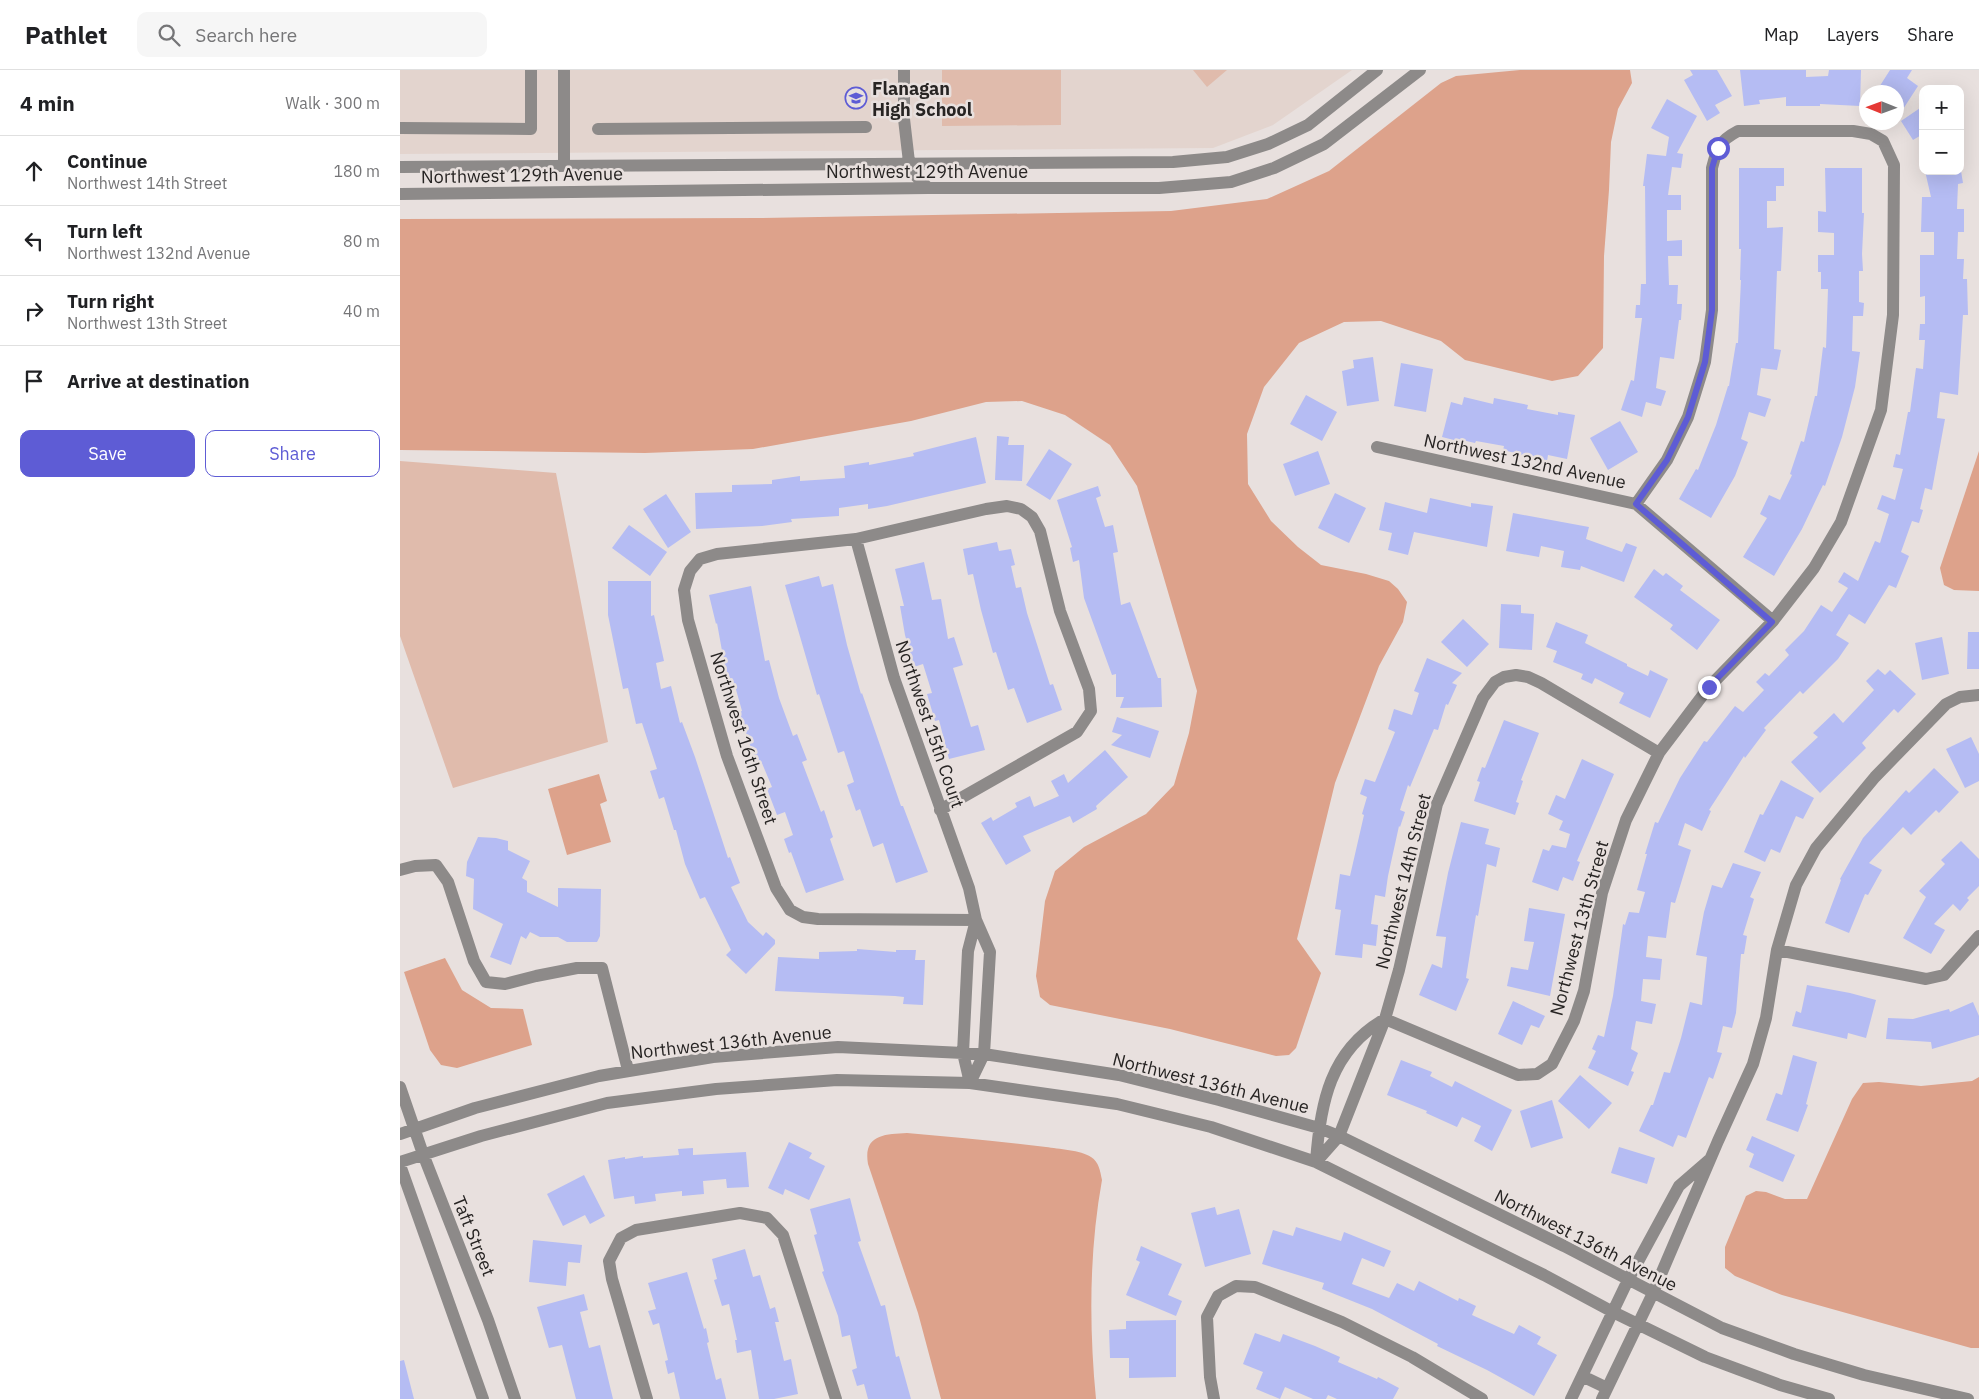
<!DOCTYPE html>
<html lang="en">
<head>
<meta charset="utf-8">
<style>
  body { margin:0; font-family:"IBM Plex Sans",sans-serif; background:#f6f6f6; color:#202124 }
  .controls { position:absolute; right:15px; top:15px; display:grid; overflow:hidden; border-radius:10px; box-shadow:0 5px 20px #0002 }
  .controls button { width:45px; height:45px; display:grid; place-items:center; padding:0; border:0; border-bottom:1px solid #e0e0e0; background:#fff; color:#202124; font:25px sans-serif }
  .compass { position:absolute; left:1459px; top:15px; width:45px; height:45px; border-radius:50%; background:#fff; box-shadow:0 5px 20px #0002; rotate:271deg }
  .stop { position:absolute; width:15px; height:15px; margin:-11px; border:4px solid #5e5cd5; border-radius:50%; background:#fff }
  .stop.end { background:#5e5cd5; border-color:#fff; box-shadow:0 1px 5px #0008 }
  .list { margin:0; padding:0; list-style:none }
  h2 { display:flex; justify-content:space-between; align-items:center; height:65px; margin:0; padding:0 20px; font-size:21px }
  h2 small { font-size:16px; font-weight:400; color:#757577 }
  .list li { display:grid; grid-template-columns:32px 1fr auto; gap:15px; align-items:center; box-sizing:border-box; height:70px; padding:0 20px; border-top:1px solid #e0e0e0 }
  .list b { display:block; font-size:19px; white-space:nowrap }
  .list p { margin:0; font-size:16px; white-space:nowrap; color:#757577 }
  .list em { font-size:16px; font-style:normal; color:#757577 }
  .actions { display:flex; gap:10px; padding:15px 20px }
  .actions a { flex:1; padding:11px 0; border:1px solid #5e5cd5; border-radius:10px; text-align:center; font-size:18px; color:#5e5cd5 }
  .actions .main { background:#5e5cd5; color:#fff }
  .icon { flex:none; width:28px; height:28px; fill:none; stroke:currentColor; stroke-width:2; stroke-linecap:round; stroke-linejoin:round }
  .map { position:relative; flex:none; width:1579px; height:1329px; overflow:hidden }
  header { display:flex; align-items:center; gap:30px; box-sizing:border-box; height:70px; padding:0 25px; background:#fff; border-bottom:1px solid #e0e0e0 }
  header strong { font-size:24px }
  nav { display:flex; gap:28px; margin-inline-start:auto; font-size:18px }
  .search { width:350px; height:45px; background:#f6f6f6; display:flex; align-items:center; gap:12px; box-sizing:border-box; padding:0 18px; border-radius:10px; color:#757577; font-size:19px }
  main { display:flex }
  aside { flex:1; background:#fff }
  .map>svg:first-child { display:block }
</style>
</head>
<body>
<header>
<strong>Pathlet</strong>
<div class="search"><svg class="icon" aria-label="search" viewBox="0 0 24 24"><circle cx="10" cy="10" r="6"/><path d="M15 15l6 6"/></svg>Search here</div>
<nav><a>Map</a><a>Layers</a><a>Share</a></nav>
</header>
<main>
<aside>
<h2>4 min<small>Walk · 300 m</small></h2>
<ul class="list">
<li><svg class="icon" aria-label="ahead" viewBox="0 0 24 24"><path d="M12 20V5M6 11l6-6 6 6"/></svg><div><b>Continue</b><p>Northwest 14th Street</p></div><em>180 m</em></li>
<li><svg class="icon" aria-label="left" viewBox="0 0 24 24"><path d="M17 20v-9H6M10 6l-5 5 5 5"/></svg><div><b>Turn left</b><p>Northwest 132nd Avenue</p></div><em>80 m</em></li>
<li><svg class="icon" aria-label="right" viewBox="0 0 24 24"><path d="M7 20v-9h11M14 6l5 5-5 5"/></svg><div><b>Turn right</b><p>Northwest 13th Street</p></div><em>40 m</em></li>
<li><svg class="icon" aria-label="arrive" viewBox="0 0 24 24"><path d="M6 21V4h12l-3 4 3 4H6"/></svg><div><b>Arrive at destination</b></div></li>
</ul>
<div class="actions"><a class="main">Save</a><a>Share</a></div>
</aside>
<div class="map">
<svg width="1579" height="1329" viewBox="0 0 1579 1329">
  <rect width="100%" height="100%" fill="#e8e0de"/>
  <path fill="#e3d4ce" d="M0,0H952L873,55L813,78L0,84Z"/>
  <path fill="#e0bbac" d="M542,0H661V55L542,56Z
    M793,0H827L807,17Z
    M0,391L156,403L208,672L53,718L0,566Z"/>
  <path fill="#dda28b" d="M1120,0H1230L1232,13L1218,39L1211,72L1209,120L1204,186L1203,278L1178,306L1152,311L1065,290L1041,271L981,251L944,252L899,273L864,317L847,364L848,414L871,451L898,477L921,495L966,504L989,511L998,519L1007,532L1003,552L979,596L935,713L897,869L921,903L896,978L889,985L876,986L770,959L650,935L640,927L636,906L645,831L655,801L684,777L746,744L774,715L789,663L797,621L737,416L710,375L665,345L622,331L586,332L511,351L353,379L245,383L0,380V149L361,148L771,141L867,129L929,101L1041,13L1056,6Z
    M1579,381V521L1554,520L1544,515L1540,498Z
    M199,704L207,731L200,734L211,772L167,785L148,719Z
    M45,888L62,920L91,938L123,939L132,975L57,998L41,995L30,980L4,902Z
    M1579,1007V1278H1571L1382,1225L1335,1206L1325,1198V1177L1346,1126L1356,1121L1366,1122L1385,1129H1407L1452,1029L1463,1013L1479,1012L1521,1016L1572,1011Z
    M507,1063C553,1067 599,1071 646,1077C658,1079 681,1080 691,1087C699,1092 700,1101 702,1110C689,1182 689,1257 696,1329H541L518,1243L468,1094C463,1065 484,1064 507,1063Z"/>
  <path fill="#b5bcf3" d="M1290,0H1317L1332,26L1315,35L1320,43L1307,51L1284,10L1293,5Z
    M1340,0H1406V7L1428,6L1429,0H1461L1460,36L1420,34V36H1386V27L1359,30L1360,34L1344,36Z
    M1490,0H1512L1507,8L1518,16L1496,50V22H1476Z
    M1267,29L1297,46L1277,83L1283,84L1281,98L1272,97L1268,125H1281V140H1267V171L1282,170V186H1268L1269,215H1278L1277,234H1282L1281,250H1279L1274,289L1260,287L1256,318L1266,321L1261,336L1246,332L1242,347L1221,340L1231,310L1234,311L1242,248H1235L1236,235H1240L1241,214H1246L1245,116H1243L1247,84L1266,86L1269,67L1251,58Z
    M1523,36V64L1513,70L1501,51Z
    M1339,98H1384V116H1376V131H1367V158L1383,157L1381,201H1377L1374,279L1381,280L1377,300L1361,298L1357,325L1371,329L1365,347L1349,342L1341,369L1348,372L1335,406L1311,448L1279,429L1296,399L1298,400L1316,355L1328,316H1329L1336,273H1338L1341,210H1340L1341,179H1339Z
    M1425,98H1462V143H1464L1462,184L1463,201H1459V232L1464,233L1463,246H1453L1452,281L1460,282L1455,317L1442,367L1425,416L1423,415L1402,459L1374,506L1343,487L1367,448L1360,444L1369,425L1380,430L1392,405L1390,404L1401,371L1404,372L1415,326H1417L1423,277L1426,278L1428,219H1421V202H1418V185H1434V163L1418,162V141L1426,142Z
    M1525,101H1561L1563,113L1558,114L1557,139H1564V162H1558L1557,189H1564L1563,209H1567L1568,245H1563L1558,325L1540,322L1537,348L1545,349L1532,420L1525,418L1520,439L1523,440L1519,453L1512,451L1501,482L1509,486L1496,518L1489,515L1465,554L1449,544L1436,565L1449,573L1438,589L1403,624L1400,621L1364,658L1366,660L1345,688L1344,686L1309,740L1311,741L1302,761L1285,753L1278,775L1291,780L1275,833L1271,832L1266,868L1248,866L1246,887L1262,889L1260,910L1243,909L1241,931L1256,934L1252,954L1236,951L1231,979L1238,983L1231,1001L1234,1002L1228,1016L1188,998L1196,981L1192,979L1198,965L1204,967L1213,926L1223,854L1225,855L1229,842L1239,843L1245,822L1237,820L1247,784H1245L1255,752L1258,753L1280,708L1304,671L1307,672L1335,636L1343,642L1364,620L1356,612L1365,603L1369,606L1389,585L1385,580L1404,561L1421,535L1432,542L1448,518L1438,512L1444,502L1458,511L1475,471L1480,473L1489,444L1477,439L1482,425L1495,430L1503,399L1493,397L1496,384L1500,385L1508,342H1510L1516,298L1523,299L1525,270H1519L1520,254H1525V226L1520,227V185H1534V162H1521L1522,127H1531Z
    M973,287L979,331L947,336L942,301L954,298L953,290Z
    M1001,293L1033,299L1026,342L994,336Z
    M906,325L937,342L922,371L890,354Z
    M1064,327L1093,334L1094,328L1128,335L1127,339L1158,345V342L1175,345L1167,389L1148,385L1147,391L1103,380L1104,376L1076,371L1075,373L1058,369V371L1042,367L1051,332L1062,335Z
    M1220,351L1238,382L1208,400L1190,368Z
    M597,366L609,367L608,375H624L622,411L595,410Z
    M576,367L586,413L487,436L468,439V434L439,438V446L391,449L392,452L362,456L296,459L295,423L332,422V415L372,414V410L400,406V411L445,408L444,396L469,392V395L514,386L513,383Z
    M649,379L672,394L650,430L626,415Z
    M918,381L930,414L895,426L883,394Z
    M698,416L701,426L696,428L705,457L713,455L718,482L713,483L721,535L730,532L758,608H761L762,637L720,638L724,627H716V604L712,605L684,528L679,490L673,492L670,478L672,477L657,430Z
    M935,423L966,438L949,473L918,458Z
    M266,424L291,462L268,478L243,439Z
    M1030,428L1071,437V433L1093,436L1087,477L1014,462L1008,485L988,480L992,463L979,460L985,432L1027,443Z
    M1113,443L1189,457L1186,469L1222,482L1226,473L1237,477L1224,512L1181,496L1180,500L1161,497L1164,481L1141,476L1139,487L1106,481Z
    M229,455L267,482L250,506L212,478Z
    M597,472L599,481L611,479L615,495L611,496L616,518L621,517L627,543L650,615L653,614L662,640L627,653L614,618L608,620L596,582L593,583L581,540L573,504L568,505L563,479Z
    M524,492L532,530L541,529L548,569L554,567L563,595L553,598L571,657L578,655L585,680L549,689L539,650L535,651L527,624L532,623L523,594L514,597L505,565L500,536H504L495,499Z
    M1254,499L1263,506L1266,503L1283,516L1280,520L1320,550L1297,580L1270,559L1273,555L1234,527Z
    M419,506L422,517L433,514L447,575L461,624L462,623L501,736H503L528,802L496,813L483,773L473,777L460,739L456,741L447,715L454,712L444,681L438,683L419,624L417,625L385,515Z
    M208,511H251V546L254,545L264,591L256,593L261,619L271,616L280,653L282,652L295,687L328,788L330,787L340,813L331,817L348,852L363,866L366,862L375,870V874L346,904L326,885L331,880L305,827L300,829L285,794L276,760H274L264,727L259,729L250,701L257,699L242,653L236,654L228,618L223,619L208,545Z
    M351,516L365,591L369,590L379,628L393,666L397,664L407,690L402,692L421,742L424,740L433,767L430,769L444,810L406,823L391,782L389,783L384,769L393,765L385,742L377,745L367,719L372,717L361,691L356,693L339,642L342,641L335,616L330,617L324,592L317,553L316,554L309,525Z
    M1101,534L1121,535V543L1134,544L1132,580L1099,578Z
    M1063,549L1089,574L1067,597L1041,572Z
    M1156,552L1188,565L1185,573L1227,594V596L1248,606L1250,600L1268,609L1250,648L1219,633L1224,623L1195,608L1192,614L1181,609L1183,604L1153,592L1157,581L1146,577Z
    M1568,562H1579V599H1567Z
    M1542,567L1549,604L1522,610L1515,573Z
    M1027,588L1062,603L1052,613L1057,615L1048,635L1046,634L1038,660L1034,659L1010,717L1008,715L1000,740L1005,742L1000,757L999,756L988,806L985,827L975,825L971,854L978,855L976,876L963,874L962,888L935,885L941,840L935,839L940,804L950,806L964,745L962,744L967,727L960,724L965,709L975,712L995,662L988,659L994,639L1012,645L1019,623L1014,621Z
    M1478,599L1485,605L1490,600L1516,624L1498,643L1494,639L1462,673L1466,678L1420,723L1391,692L1418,667L1413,663L1434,643L1443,653L1474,620L1466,611Z
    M717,647L759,661L750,688L711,675L722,665L712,662Z
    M1104,650L1139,663L1121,710L1123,711L1116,732L1119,733L1115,745L1074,731L1080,712L1077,711L1082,697L1085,698Z
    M1571,667L1579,684V711L1565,718L1546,679Z
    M705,680L728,707L696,736L697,739L673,753L670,746L623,766L631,781L606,795L581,753L591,747L593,751L617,737L615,733L630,726L634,737L659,726L651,711L664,704L668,713Z
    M1182,689L1214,704L1177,791L1180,792L1173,811L1163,807L1158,821L1132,812L1143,779L1149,781L1152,775L1166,778L1170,764L1159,760L1163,751L1148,744L1156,725L1165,729Z
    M1534,698L1559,722L1539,743L1536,740L1511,765L1503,757L1469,793L1482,800L1468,825L1465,824L1449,863L1425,853L1441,810L1440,809L1463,768L1506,720L1509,723Z
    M1381,710L1414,728L1403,749L1396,746L1380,783L1371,779L1365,792L1344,782L1360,744L1363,745Z
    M1061,752L1089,759L1085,774L1100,778L1096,797L1087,794L1078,846L1076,845L1066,908L1069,909L1056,941L1019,925L1032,894L1042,898L1046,867L1036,866L1048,803Z
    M78,767L96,768L108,771V780L130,791L122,808L127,811V822L158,837V818L201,819L200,866L197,872H167L158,867H140L130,862L126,869L121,866L111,895L90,887L103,854L73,839L74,809L66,806L67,792Z
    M1561,771L1579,789V816L1567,828L1569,830L1560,841L1553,834L1534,854L1545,860L1531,884L1503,868L1526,827L1519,821L1545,794L1541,790Z
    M1333,793L1361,802L1350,827L1354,829L1343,865L1347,866L1344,884H1341L1336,943L1332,958L1323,956L1317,982L1322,983L1313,1009L1309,1007L1286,1068L1278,1065L1273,1077L1239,1061L1251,1035H1253L1264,1002L1270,1003L1281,968L1290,932L1302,935L1307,887L1296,885L1304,842L1312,815L1322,818Z
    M1129,838L1165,844L1150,926L1107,916L1111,897L1128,900L1134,872L1124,871Z
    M457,879L496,882V880H516L515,890H525L523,935L503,934L504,927L495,926L375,921L378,887L419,889V882L457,881Z
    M1407,915L1450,923L1476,930L1466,968L1448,963L1447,969L1392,956L1396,941L1401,943Z
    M1113,931L1145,946L1139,958L1131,955L1122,975L1098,964Z
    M1573,932L1579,946V965L1532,979L1531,972L1486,969L1488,948L1513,949L1549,939L1550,942Z
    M1393,985L1417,992L1406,1034L1408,1035L1398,1062L1366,1050L1376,1023L1382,1025Z
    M1001,990L1032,1002L1030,1006L1052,1017L1055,1011L1112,1040L1092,1081L1074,1071L1081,1056L1062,1047L1057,1057L1026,1043L1027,1041L987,1025Z
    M1180,1005L1212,1033L1189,1059L1158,1031Z
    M1152,1030L1163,1068L1131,1078L1120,1041Z
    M1352,1066L1395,1085L1383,1112L1349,1097L1354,1084L1346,1080Z
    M389,1072L412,1083L409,1088L425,1096L409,1130L385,1119L383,1125L368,1118Z
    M1219,1077L1255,1088L1247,1114L1211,1103Z
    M293,1078V1085L346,1082L349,1117L327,1118L326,1109L303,1111L304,1124L282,1126V1121L255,1124L256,1131L235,1134L234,1126L214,1129L208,1090L225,1087V1089L243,1086V1088L279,1085L278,1079Z
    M184,1105L205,1146L190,1154L185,1145L163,1156L147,1124Z
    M450,1128L461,1171L458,1172L481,1236L485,1235L496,1287L499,1286L511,1329H468L464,1314L457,1316L452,1300L457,1298L450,1265L442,1267L438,1246L422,1202L424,1201L414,1165L417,1164L410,1139Z
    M815,1137L817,1145L839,1139L851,1184L805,1197L791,1143Z
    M896,1157L941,1171L944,1162L991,1181L984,1197L962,1188L952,1214L989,1228L997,1213L1014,1221L1019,1211L1058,1231L1059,1228L1076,1236L1072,1245L1114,1264L1119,1255L1141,1267L1137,1274L1157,1285L1134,1326L1087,1300L1037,1276L1038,1274L972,1239L922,1219L924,1213L862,1194L873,1160L893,1166Z
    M133,1170L182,1175L180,1193L168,1192L166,1216L129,1212Z
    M741,1176L782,1194L768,1225L782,1231L776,1246L726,1225L740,1192L736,1190Z
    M345,1179L353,1207L360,1205L370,1239L375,1237L379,1252H375L384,1291L391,1289L398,1324L374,1329H359L351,1280L337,1283L335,1270H337L329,1234L322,1236L314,1210L317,1209L312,1189Z
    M287,1202L304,1259L306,1258L309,1272L307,1273L316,1310L321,1308L326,1329H280L274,1302L268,1304L265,1291L268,1290L259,1253L253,1255L248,1241L256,1239L248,1213Z
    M184,1224L188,1240L180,1242L189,1278L200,1275L213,1329H176L162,1275L149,1278L137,1237Z
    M776,1250V1307L729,1308V1288H710L709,1260L726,1259V1251Z
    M855,1263L880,1272L883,1264L915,1276L940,1287L938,1292L977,1309L978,1307L999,1318L993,1329H937L928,1325L926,1329H913L885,1317L880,1329L856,1319L863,1302L843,1294Z
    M4,1290L14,1329H0V1291Z"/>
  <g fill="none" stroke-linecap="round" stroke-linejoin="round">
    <path stroke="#8d8a89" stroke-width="12" d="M504,0V49L509,92L516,106L528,118
      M0,58L131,59V0
      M198,59L466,57
      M164,96V0
      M0,97L773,92L827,87L868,74L908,55L977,0
      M0,124L528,118H759L831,112L874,98L924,74L1020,0
      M977,377L1236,434L1373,551
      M456,469L494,608L569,818L576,850L590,882L584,984L570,1013
      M540,740L677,662L691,641L689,619L660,541L640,461L632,447L621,439L607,436L586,439L456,469L317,484L300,489L290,501L284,520L288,550L327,686L376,818L390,840L403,847L418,849L576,850
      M0,800L15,796L36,795L48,812L74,891L86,912L105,914L136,906L177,898H202L228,1000
      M1377,880L1526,909L1544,905L1579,866
      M985,949L1118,1005L1137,1004L1152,994L1174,951L1184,921L1202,823L1226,750L1259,683L1309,617L1373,551L1414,498L1441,452L1481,340L1493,245L1494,95L1483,71L1471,64L1453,61H1338C1319,71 1317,78 1312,98V240L1305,292L1288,347L1267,390L1236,434
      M570,1013L563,983L568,881L576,850
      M0,1017L23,1084L88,1250L115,1329
      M0,1064L75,1038L199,1006L313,987L438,977L584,984L719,1005L819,1030L919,1058L939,1066L1164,1176L1322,1258L1394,1284L1464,1305L1568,1329
      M0,1092L81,1066L207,1033L316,1019L437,1010L570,1013L717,1034L811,1057L916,1092L1144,1205L1213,1242L1305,1287L1380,1315L1429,1329
      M916,1092L939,1066L985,949L999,900L1037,734L1083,628L1095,612L1104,607L1116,605L1128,607L1141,613L1259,683
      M916,1092C920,1034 930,980 985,949
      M0,1095L83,1329
      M1182,1306L1207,1318
      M247,1329L212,1209L209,1191L221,1168L236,1160L340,1143L367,1148L383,1165L436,1329
      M814,1329L810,1307L807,1247L818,1226L836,1216L855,1217L942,1252L1012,1287L1082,1329
      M1171,1329L1228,1210L1279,1116L1309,1090
      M1202,1329L1253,1223L1318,1071L1353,994L1366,948L1377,880L1396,815L1416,778L1475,707L1546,634L1560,627L1579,625"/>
  </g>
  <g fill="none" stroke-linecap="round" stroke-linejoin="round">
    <path stroke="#5e5cd5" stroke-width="6" d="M1309,617L1372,552L1236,434L1267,390L1288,347L1305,292L1312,240V98L1318,78"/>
  </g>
  <defs>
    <g id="school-ring" transform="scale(1.125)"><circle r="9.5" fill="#e8e0de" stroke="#5e5cd5" stroke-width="1.5"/><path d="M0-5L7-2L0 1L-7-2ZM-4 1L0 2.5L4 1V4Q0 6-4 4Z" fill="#5e5cd5"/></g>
  </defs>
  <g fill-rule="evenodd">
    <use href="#school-ring" x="456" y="28"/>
  </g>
  <g text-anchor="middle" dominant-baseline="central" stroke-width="5" stroke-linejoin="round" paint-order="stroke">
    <g font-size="18" font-weight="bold" fill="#272423" stroke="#e8e0de" text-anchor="start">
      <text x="472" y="18">Flanagan<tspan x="472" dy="21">High School</tspan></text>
    </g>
    <g font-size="18" fill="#272423" stroke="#e8e0de">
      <text x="527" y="101">Northwest 129th Avenue</text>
      <text transform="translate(122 105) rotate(-1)">Northwest 129th Avenue</text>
      <text transform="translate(1125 391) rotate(12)">Northwest 132nd Avenue</text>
      <text transform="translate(530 654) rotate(71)">Northwest 15th Court</text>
      <text transform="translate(344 668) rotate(72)">Northwest 16th Street</text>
      <text transform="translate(1003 811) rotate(-76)">Northwest 14th Street</text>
      <text transform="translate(1179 858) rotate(-75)">Northwest 13th Street</text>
      <text transform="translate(331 972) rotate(-6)">Northwest 136th Avenue</text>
      <text transform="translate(811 1013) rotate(14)">Northwest 136th Avenue</text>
      <text transform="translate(74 1166) rotate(68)">Taft Street</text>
      <text transform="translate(1186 1170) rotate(27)">Northwest 136th Avenue</text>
    </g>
  </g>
</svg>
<div class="controls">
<button>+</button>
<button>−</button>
</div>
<svg class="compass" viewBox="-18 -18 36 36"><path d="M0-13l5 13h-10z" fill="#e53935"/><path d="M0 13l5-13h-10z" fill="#757577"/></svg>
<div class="stop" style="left:1318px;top:78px"></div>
<div class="stop end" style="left:1309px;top:617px"></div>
</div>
</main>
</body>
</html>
